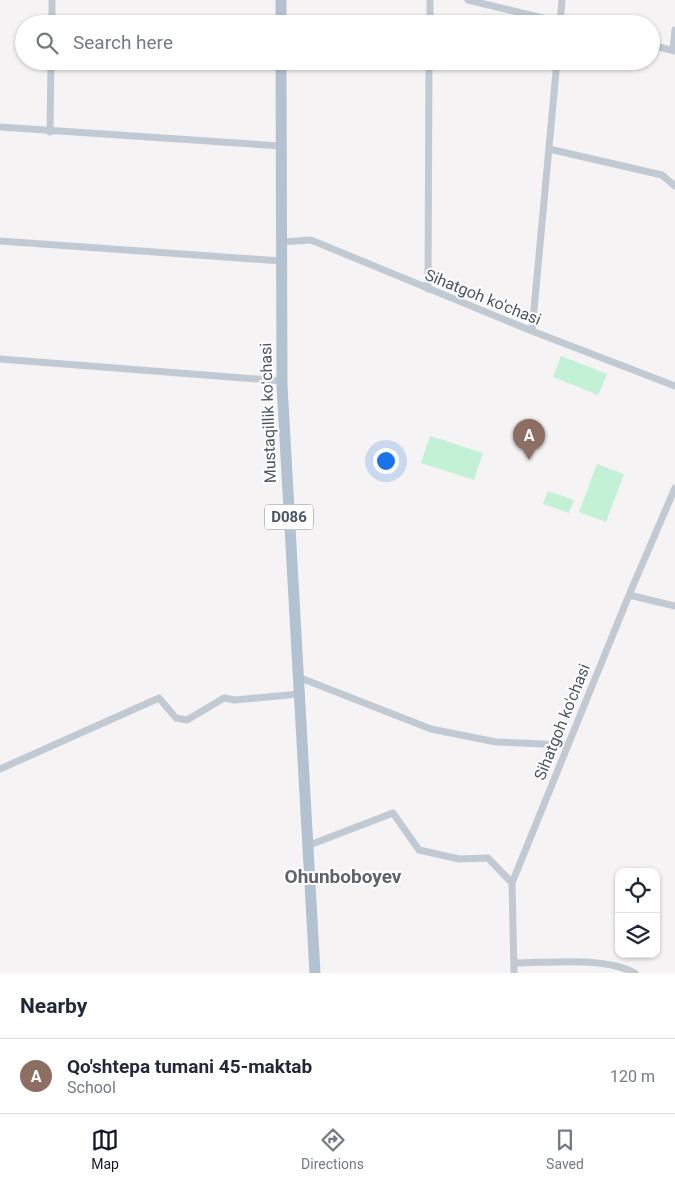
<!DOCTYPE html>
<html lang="en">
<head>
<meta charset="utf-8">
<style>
  body { margin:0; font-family:Roboto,sans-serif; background:#f2f2f3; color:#1f2937 }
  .controls { position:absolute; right:15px; bottom:15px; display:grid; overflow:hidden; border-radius:10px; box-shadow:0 1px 4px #0004 }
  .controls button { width:45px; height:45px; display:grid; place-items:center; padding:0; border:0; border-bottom:1px solid #e0e1e3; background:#fff; color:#1f2937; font:25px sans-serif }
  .you { position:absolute; left:385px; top:460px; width:18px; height:18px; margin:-12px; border:4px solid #fff; border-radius:50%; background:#1a73e8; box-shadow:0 0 0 8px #1a73e833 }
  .badge { display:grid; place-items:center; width:32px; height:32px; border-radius:50%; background:#111827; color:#fff; font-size:16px; font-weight:700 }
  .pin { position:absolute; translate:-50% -41px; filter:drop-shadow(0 1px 2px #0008) }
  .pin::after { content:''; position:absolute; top:26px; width:18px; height:15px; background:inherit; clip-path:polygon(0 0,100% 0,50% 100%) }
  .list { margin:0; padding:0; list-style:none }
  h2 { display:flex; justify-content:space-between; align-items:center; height:65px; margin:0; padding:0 20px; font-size:21px }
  h2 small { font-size:16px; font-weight:400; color:#747a83 }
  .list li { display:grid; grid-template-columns:32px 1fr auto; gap:15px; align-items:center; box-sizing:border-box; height:75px; padding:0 20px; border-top:1px solid #e0e1e3 }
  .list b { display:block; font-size:19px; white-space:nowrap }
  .list p { margin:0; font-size:16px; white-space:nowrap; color:#747a83 }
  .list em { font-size:16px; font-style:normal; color:#747a83 }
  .icon { flex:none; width:28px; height:28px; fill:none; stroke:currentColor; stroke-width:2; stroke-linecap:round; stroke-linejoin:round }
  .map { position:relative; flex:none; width:675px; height:973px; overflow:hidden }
  .search { position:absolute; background:#fff; box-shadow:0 1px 4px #0004; left:15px; right:15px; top:15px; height:55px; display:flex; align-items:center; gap:12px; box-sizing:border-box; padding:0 18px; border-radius:28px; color:#747a83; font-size:19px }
  .sheet { height:140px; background:#fff }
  nav { display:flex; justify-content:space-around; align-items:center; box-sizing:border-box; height:70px; border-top:1px solid #e0e1e3; background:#fff; font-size:14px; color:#747a83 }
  nav a { display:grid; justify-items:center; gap:2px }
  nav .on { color:#111827 }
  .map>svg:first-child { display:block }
</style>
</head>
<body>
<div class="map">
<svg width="675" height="973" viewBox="0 0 675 973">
  <rect width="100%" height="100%" fill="#f5f3f3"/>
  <path fill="#c3f1d5" d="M561,356L607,374L598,395L553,377Z
    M430,436L483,453L474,480L421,463Z
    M597,464L624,474L606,522L579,512Z
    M548,491L574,500L569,513L543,504Z"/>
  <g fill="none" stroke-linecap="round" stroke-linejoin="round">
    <path stroke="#c1cad2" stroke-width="7" d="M468,0L567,24
      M52,24V0
      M430,24V0
      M560,24L562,0
      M651,45L675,51
      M673,50L675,30
      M0,127L281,146
      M50,132L51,61
      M549,149L662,175L675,186
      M0,241L281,261
      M281,242L311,240L532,331L675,386
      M428,289L429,61
      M532,331L557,61
      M0,359L282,381
      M629,595L675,606
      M298,677L431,729L496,742L567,745
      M0,769L159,698L176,718L187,720L224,698L235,700L299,694
      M307,846L393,813L419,850L459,859L488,858L512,883
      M514,963C550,963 603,956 635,973
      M514,973L512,883L629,595L675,488"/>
    <path stroke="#b3c2d1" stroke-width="11" d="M281,0V24
      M281,61L282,385L315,973"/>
  </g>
  <g text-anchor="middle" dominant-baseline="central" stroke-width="4" stroke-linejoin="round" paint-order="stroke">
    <rect fill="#fff" stroke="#808990" stroke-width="1" x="265" y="504.5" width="48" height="25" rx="4"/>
    <g font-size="15" font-weight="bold" fill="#4a5661">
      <text x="289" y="517">D086</text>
    </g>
    <g font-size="16" fill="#4a5661" stroke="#fff">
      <text transform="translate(483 297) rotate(22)">Sihatgoh ko'chasi</text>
      <text transform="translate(268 413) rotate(-92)">Mustaqillik koʻchasi</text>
      <text transform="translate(562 722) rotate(-68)">Sihatgoh ko'chasi</text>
    </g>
    <g font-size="19" font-weight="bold" fill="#5f6368" stroke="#fff">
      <text x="343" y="876">Ohunboboyev</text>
    </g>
  </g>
</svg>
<div class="controls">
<button><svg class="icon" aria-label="locate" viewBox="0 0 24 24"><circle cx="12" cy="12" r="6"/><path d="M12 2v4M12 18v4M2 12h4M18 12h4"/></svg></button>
<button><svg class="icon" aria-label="layers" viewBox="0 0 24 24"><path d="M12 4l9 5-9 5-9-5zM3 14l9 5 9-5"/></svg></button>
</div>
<div class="you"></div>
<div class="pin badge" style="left:529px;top:460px;background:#8d6e63">A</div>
<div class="search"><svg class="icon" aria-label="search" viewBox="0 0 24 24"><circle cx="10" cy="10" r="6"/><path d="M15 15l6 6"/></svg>Search here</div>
</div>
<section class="sheet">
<h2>Nearby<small></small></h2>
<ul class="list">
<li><span class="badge" style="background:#8d6e63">A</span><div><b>Qo'shtepa tumani 45-maktab</b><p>School</p></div><em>120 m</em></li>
</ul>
</section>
<nav>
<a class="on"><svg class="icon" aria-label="map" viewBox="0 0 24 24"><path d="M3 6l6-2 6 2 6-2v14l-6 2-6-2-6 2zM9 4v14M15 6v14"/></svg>Map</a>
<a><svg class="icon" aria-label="directions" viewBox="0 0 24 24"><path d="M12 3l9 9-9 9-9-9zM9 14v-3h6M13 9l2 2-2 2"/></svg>Directions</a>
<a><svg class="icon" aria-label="saved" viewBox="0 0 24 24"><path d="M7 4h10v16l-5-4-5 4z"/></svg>Saved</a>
</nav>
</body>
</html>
